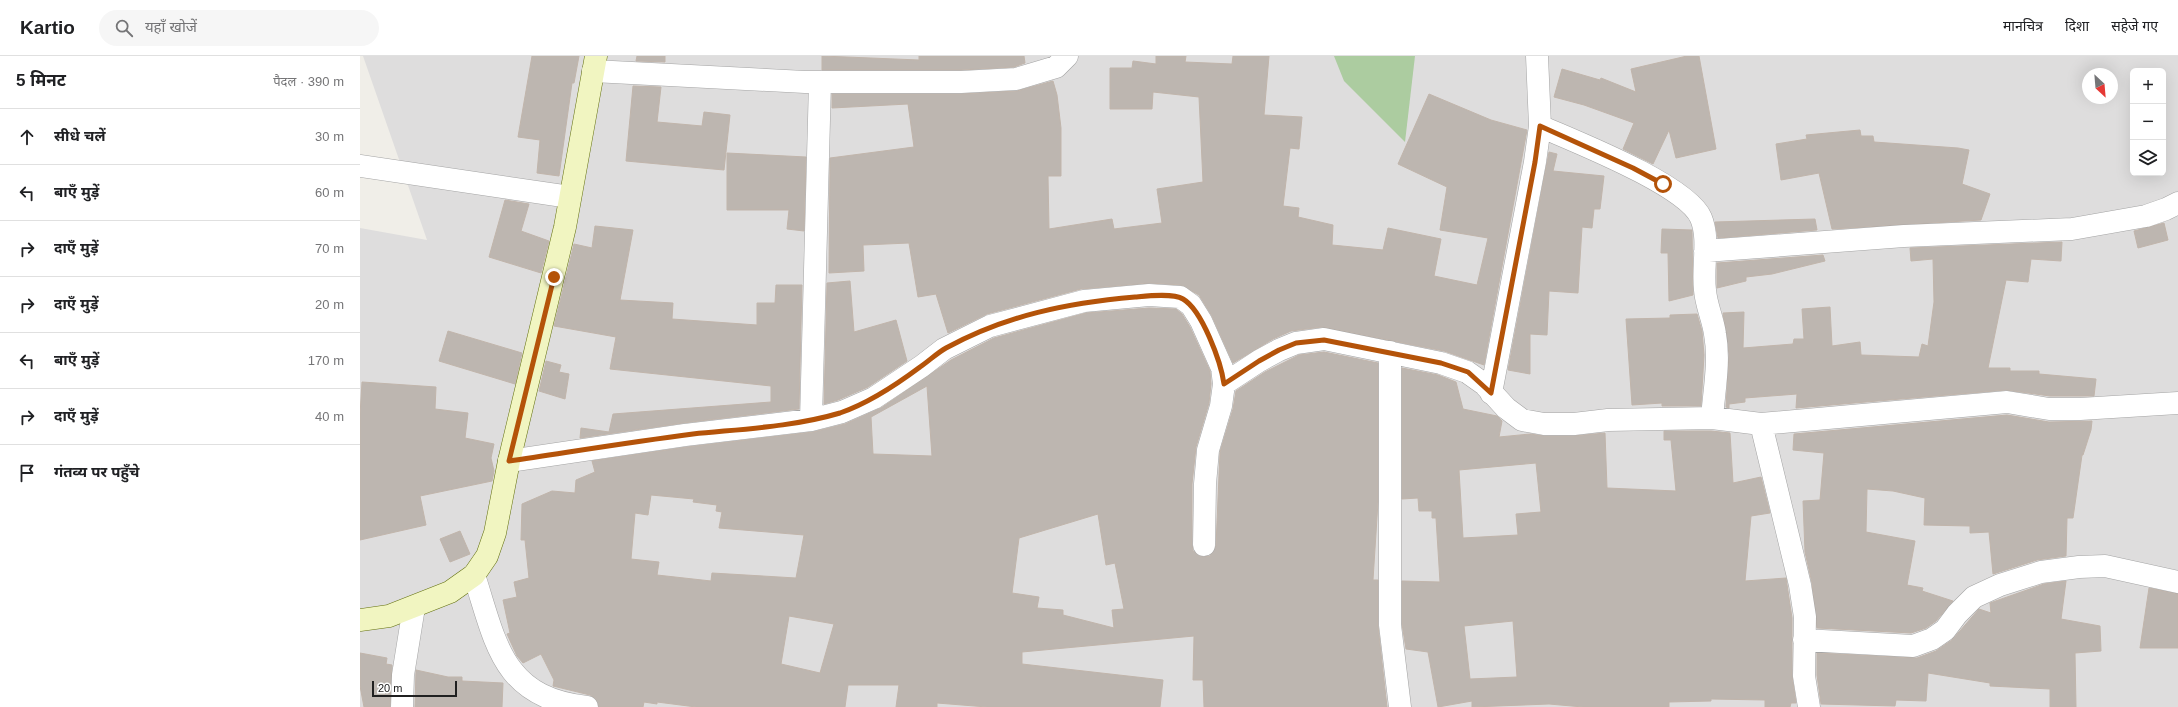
<!DOCTYPE html>
<html lang="hi">
<head>
<meta charset="utf-8">
<style>
  body { margin:0; font-family:Arial,"Noto Sans Devanagari",sans-serif; background:#f6f6f6; color:#202124 }
  .controls { position:absolute; right:12px; top:12px; display:grid; overflow:hidden; border-radius:6px; box-shadow:0 4px 16px #0002 }
  .controls button { width:36px; height:36px; display:grid; place-items:center; padding:0; border:0; border-bottom:1px solid #e0e0e0; background:#fff; color:#202124; font:20px sans-serif }
  .compass { position:absolute; left:1722px; top:12px; width:36px; height:36px; border-radius:50%; background:#fff; box-shadow:0 4px 16px #0002; rotate:154deg }
  .scale { position:absolute; left:12px; bottom:10px; width:85px; box-sizing:border-box; padding-left:4px; border:2px solid #202020; border-top:0; font-size:11px; line-height:14px; white-space:nowrap; color:#202020; -webkit-text-stroke:3px #fff; paint-order:stroke }
  .stop { position:absolute; width:12px; height:12px; margin:-9px; border:3px solid #b45309; border-radius:50%; background:#fff }
  .stop.end { background:#b45309; border-color:#fff; box-shadow:0 1px 4px #0008 }
  .list { margin:0; padding:0; list-style:none }
  h2 { display:flex; justify-content:space-between; align-items:center; height:52px; margin:0; padding:0 16px; font-size:17px }
  h2 small { font-size:13px; font-weight:400; color:#757577 }
  .list li { display:grid; grid-template-columns:26px 1fr auto; gap:12px; align-items:center; box-sizing:border-box; height:56px; padding:0 16px; border-top:1px solid #e0e0e0 }
  .list b { display:block; font-size:15px; white-space:nowrap }
  .list em { font-size:13px; font-style:normal; color:#757577 }
  .icon { flex:none; width:22px; height:22px; fill:none; stroke:currentColor; stroke-width:2; stroke-linecap:round; stroke-linejoin:round }
  .map { position:relative; flex:none; width:1818px; height:651px; overflow:hidden }
  header { display:flex; align-items:center; gap:24px; box-sizing:border-box; height:56px; padding:0 20px; background:#fff; border-bottom:1px solid #e0e0e0 }
  header strong { font-size:19px }
  nav { display:flex; gap:22px; margin-inline-start:auto; font-size:14px }
  .search { width:280px; height:36px; background:#f6f6f6; display:flex; align-items:center; gap:10px; box-sizing:border-box; padding:0 14px; border-radius:22px; color:#757577; font-size:15px }
  main { display:flex }
  aside { flex:1; background:#fff }
  .map>svg:first-child { display:block }
</style>
</head>
<body>
<header>
<strong>Kartio</strong>
<div class="search"><svg class="icon" aria-label="search" viewBox="0 0 24 24"><circle cx="10" cy="10" r="6"/><path d="M15 15l6 6"/></svg>यहाँ खोजें</div>
<nav><a>मानचित्र</a><a>दिशा</a><a>सहेजे गए</a></nav>
</header>
<main>
<aside>
<h2>5 मिनट<small>पैदल · 390 m</small></h2>
<ul class="list">
<li><svg class="icon" aria-label="ahead" viewBox="0 0 24 24"><path d="M12 20V5M6 11l6-6 6 6"/></svg><div><b>सीधे चलें</b></div><em>30 m</em></li>
<li><svg class="icon" aria-label="left" viewBox="0 0 24 24"><path d="M17 20v-9H6M10 6l-5 5 5 5"/></svg><div><b>बाएँ मुड़ें</b></div><em>60 m</em></li>
<li><svg class="icon" aria-label="right" viewBox="0 0 24 24"><path d="M7 20v-9h11M14 6l5 5-5 5"/></svg><div><b>दाएँ मुड़ें</b></div><em>70 m</em></li>
<li><svg class="icon" aria-label="right" viewBox="0 0 24 24"><path d="M7 20v-9h11M14 6l5 5-5 5"/></svg><div><b>दाएँ मुड़ें</b></div><em>20 m</em></li>
<li><svg class="icon" aria-label="left" viewBox="0 0 24 24"><path d="M17 20v-9H6M10 6l-5 5 5 5"/></svg><div><b>बाएँ मुड़ें</b></div><em>170 m</em></li>
<li><svg class="icon" aria-label="right" viewBox="0 0 24 24"><path d="M7 20v-9h11M14 6l5 5-5 5"/></svg><div><b>दाएँ मुड़ें</b></div><em>40 m</em></li>
<li><svg class="icon" aria-label="arrive" viewBox="0 0 24 24"><path d="M6 21V4h12l-3 4 3 4H6"/></svg><div><b>गंतव्य पर पहुँचे</b></div></li>
</ul>
</aside>
<div class="map">
<svg width="1818" height="651" viewBox="0 0 1818 651">
  <rect width="100%" height="100%" fill="#f0eee8"/>
  <path fill="#dedddd" fill-rule="evenodd" d="M3,0H1818V651H0V172L67,184ZM1773,15H1803V117H1773ZM1728,18H1752V42H1728Z"/>
  <path fill="#accca0" d="M974,0H1055L1045,86L984,25Z"/>
  <path fill="#bdb6b0" stroke="#c1b5ab" fill-rule="evenodd" d="M172,0H219L214,27H212L199,120L177,117L180,84L158,81Z
    M277,0H305V6L276,5Z
    M462,0L559,4V0H664L665,7L654,11L601,14H462Z
    M796,0H826L825,6L872,8L873,0H909L904,59L942,61L939,93L930,92L923,150L939,152L938,161L973,169L972,189L1023,194L1028,172L1081,183L1074,220L1117,229L1128,182L1080,174L1087,131L1038,108L1069,38L1131,64L1167,74L1124,309L1084,295L962,271L931,275L913,283L873,307L852,260L839,239L821,229L790,227L721,233L627,258L588,277L576,238L558,241L549,187L503,189L504,215L469,217L470,102L554,91L548,48L472,52V38H601L657,35L693,25L697,39L701,72V120H688L689,173L752,163L754,173L802,167L797,133L843,126L839,41L793,36L792,53H750V12H772L773,5L796,8Z
    M1327,0H1339L1356,93L1316,102L1309,74L1293,108L1263,93L1274,67L1224,49L1194,41L1202,13L1240,24L1241,22L1276,36L1271,13Z
    M273,30L301,31L297,66L342,70L344,56L370,59L364,114L266,105Z
    M1500,74L1501,80H1513L1514,86L1598,92L1609,94L1602,128L1630,138L1621,164L1472,173L1459,117L1421,124L1416,88L1447,83L1446,79Z
    M1189,96L1197,98L1193,115L1244,120L1240,153H1234L1232,172L1222,171L1218,237L1189,235L1187,279L1170,278V318L1148,314Z
    M367,97L446,101L444,175L427,173L429,154H367Z
    M145,144L169,148L161,175L189,185L181,217L129,201Z
    M1455,163L1457,174L1358,182L1355,166Z
    M1804,167L1808,184L1778,192L1774,175Z
    M235,170L273,174L260,244L313,247L312,263L397,269V247H415L416,229H442L439,353L323,367L220,382L221,372L249,376L253,358L411,346V330L250,313L256,281L194,270L214,188L232,192Z
    M1302,173L1332,174L1333,239L1309,245L1308,197H1301Z
    M1702,186L1701,205L1671,203L1668,226L1646,224L1628,312H1650V315H1679V318L1736,323L1734,340H1690L1646,334L1436,352L1437,338L1385,342V346L1369,348V352L1366,351L1369,298L1363,257L1384,256L1383,292L1433,288L1434,283H1444L1442,253L1470,251L1472,290L1500,286L1501,299L1559,301L1562,288L1568,290L1574,246L1573,203L1551,205L1550,192Z
    M1463,199L1465,205L1412,218L1386,221V225L1357,232V207Z
    M490,225L494,276L536,264L547,305L508,331L478,344L464,348L467,227Z
    M789,252L816,253L822,258L830,271L850,315L851,328L849,347L836,391L832,428V489L833,495L843,501L850,500L856,490L860,396L873,353L876,335L905,316L939,299L964,296L1018,307V446L1013,524H1018V570L1027,651H844L843,624H833L834,580L662,596V608L803,624L800,651H627L577,647V651H536L539,629H488L485,651H336L297,646V648L284,646L283,651H239L235,642L230,639L193,630L194,624L181,598L163,607L157,600L147,578L150,577L143,544L157,541L154,526L169,522L165,484H161L162,448L192,435L215,437L216,424L235,416L232,405L327,391L453,376L485,368L521,352L591,304L634,282L726,257ZM567,330L572,400L513,398L511,361ZM291,439L334,443L333,446L357,449L356,455L362,456L359,472L444,479L436,522L352,517L351,525L297,519L299,506L271,503L275,457L288,459ZM738,458L746,509L755,507L764,553L752,554L754,572L703,559V554L677,552L679,541L652,537L659,482ZM429,560L474,568L460,617L421,608Z
    M1337,258L1342,275L1344,299L1341,350H1302V347L1272,349L1266,263L1310,262V259Z
    M88,275L162,297L155,328L79,305Z
    M186,305L201,309L199,316L209,318L205,343L179,335Z
    M1042,312L1078,319L1096,326L1103,353L1137,360L1142,365L1139,381L1170,378L1184,380H1214L1245,377L1247,432L1316,435L1311,384H1304V375H1351L1370,377L1373,427L1401,421L1410,457L1391,460L1385,525L1426,522L1432,562V620L1436,647H1431L1430,651H1405V644L1351,643V645L1309,646V651H1223L1189,648L1112,651V645L1078,651L1068,596L1046,593L1042,568V525L1080,526L1076,462H1072V455H1059L1058,442L1042,443ZM1176,407L1181,456L1156,458L1158,479L1103,482L1099,414ZM1153,565L1157,621L1110,623L1104,570Z
    M2,326L76,331L75,353L108,357L105,382L134,388L131,402L134,415L132,425L60,440L66,469L0,484V359Z
    M1647,359L1689,366L1732,365L1731,374L1723,399H1722L1713,462H1707L1706,500L1677,504L1633,518L1629,476L1610,477V470L1564,469L1565,442L1533,435L1507,433L1506,476L1555,485L1547,529L1563,532L1562,535L1593,545L1576,565L1566,572L1551,577L1457,572L1452,527L1445,496L1443,445L1460,444L1464,397L1433,394L1434,378Z
    M100,475L110,498L90,506L80,483Z
    M1706,525L1701,563L1740,570L1741,595L1715,597L1716,651H1690V633L1630,630V627L1568,617L1566,645L1536,644L1535,650L1461,648L1457,619V597L1557,602L1576,595L1592,584L1619,553L1631,557L1630,547L1684,528Z
    M1789,532L1818,538V592H1780Z
    M0,597L27,602L26,608L32,609L30,651H4L0,630Z
    M56,614L88,621H102V625L143,627L142,651H55Z"/>
  <g fill="none" stroke-linecap="round" stroke-linejoin="round">
    <g stroke="#a4a4a4" stroke-width="23">
      <path id="street" d="M233,15L445,26H601L656,23L696,11L707,0
        M1180,70C1214,85 1327,129 1341,162C1350,184 1342,210 1345,234C1346,249 1353,263 1355,278C1360,305 1354,335 1352,362
        M0,110L210,141
        M1345,195L1544,180L1712,173L1786,160L1806,153L1818,147
        M1030,296V569L1040,651
        M864,328L899,305L919,294L936,287L964,283L1081,307L1107,316L1124,328L1146,352L1162,364L1184,368H1214L1248,364L1352,362L1401,368L1647,346L1689,353H1720L1818,347
        M1131,337L1175,106L1180,70L1177,0
        M451,364L460,26
        M1401,368L1440,529L1445,561L1444,620L1449,651
        M149,405L325,379L451,364L482,356L514,342L562,310L584,293L630,270L724,245L789,239L820,241L831,249L841,265L862,312L864,328L861,350L848,394L845,428L844,489
        M114,519C136,587 142,642 227,651
        M1444,584L1553,590L1572,583L1585,574L1597,558L1614,541L1640,529L1681,516L1719,511L1745,510L1818,526
        M42,651L43,619L54,551"/>
    </g>
    <g stroke="#63700e" stroke-width="23">
      <path id="secondary" d="M0,564L29,560L90,536L114,519L127,500L135,477L149,405L205,171L236,0"/>
    </g>
    <use href="#street" stroke="#fff" stroke-width="22"/>
    <use href="#secondary" stroke="#f1f5c1" stroke-width="22"/>
  </g>
  <g fill="none" stroke-linecap="round" stroke-linejoin="round">
    <path stroke="#b45309" stroke-width="5" d="M194,221L149,405C210,396 271,386 333,378C381,373 433,371 480,357C509,347 536,329 560,311C569,305 577,297 586,292C647,259 707,247 775,241C787,240 813,237 823,243C842,254 861,306 864,328L899,305L919,294L936,287L964,284L1081,307L1108,316L1131,337L1175,106L1180,70L1273,112L1303,128"/>
  </g>
</svg>
<div class="controls">
<button>+</button>
<button>−</button>
<button><svg class="icon" aria-label="layers" viewBox="0 0 24 24"><path d="M12 4l9 5-9 5-9-5zM3 14l9 5 9-5"/></svg></button>
</div>
<svg class="compass" viewBox="-18 -18 36 36"><path d="M0-13l5 13h-10z" fill="#e53935"/><path d="M0 13l5-13h-10z" fill="#757577"/></svg>
<div class="scale">20 m</div>
<div class="stop" style="left:1303px;top:128px"></div>
<div class="stop end" style="left:194px;top:221px"></div>
</div>
</main>
</body>
</html>
